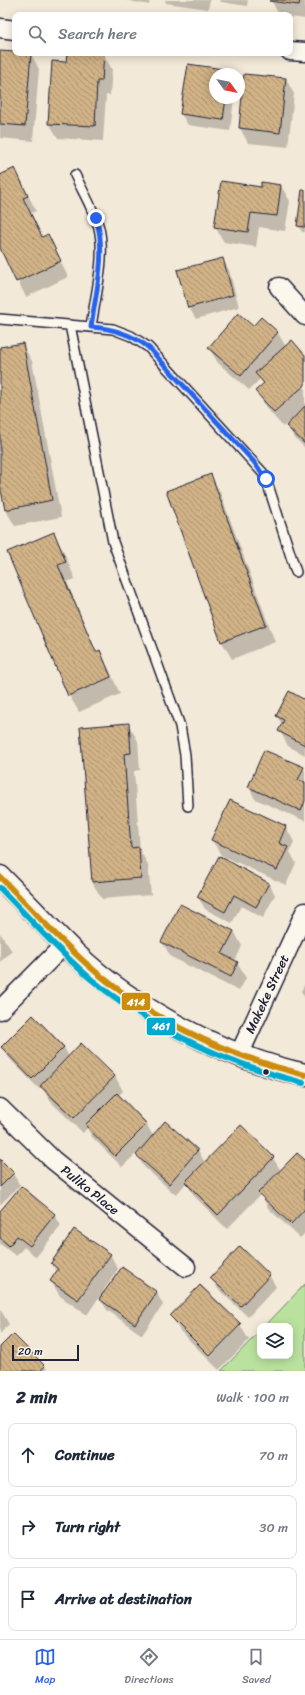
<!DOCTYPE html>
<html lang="en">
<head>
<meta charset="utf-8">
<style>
  body { margin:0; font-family:Sriracha,sans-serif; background:#f6f6f7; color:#1f2937 }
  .controls { position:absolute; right:12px; bottom:12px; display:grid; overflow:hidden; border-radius:8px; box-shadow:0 2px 10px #0003 }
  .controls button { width:36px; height:36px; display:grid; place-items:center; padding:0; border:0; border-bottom:1px solid #e0e1e3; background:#fff; color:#1f2937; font:20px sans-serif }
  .compass { position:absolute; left:209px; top:68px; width:36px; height:36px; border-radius:50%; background:#fff; box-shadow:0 2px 10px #0003; rotate:123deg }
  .scale { position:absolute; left:12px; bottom:10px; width:67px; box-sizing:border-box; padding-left:4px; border:2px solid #22223b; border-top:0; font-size:11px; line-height:14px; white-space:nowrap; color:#22223b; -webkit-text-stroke:3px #fbf7ec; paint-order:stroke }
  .stop { position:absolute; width:12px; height:12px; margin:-9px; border:3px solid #2563eb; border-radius:50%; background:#fff }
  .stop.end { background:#2563eb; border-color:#fff; box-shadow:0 1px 4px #0008 }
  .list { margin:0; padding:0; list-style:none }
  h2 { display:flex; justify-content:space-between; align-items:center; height:52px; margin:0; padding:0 16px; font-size:17px }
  h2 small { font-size:13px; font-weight:400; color:#747a83 }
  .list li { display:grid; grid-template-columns:26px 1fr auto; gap:12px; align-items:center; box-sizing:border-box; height:64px; margin:0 8px 8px; padding:0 8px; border:1px solid #e0e1e3; border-radius:8px }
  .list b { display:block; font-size:15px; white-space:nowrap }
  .list em { font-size:13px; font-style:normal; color:#747a83 }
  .icon { flex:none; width:22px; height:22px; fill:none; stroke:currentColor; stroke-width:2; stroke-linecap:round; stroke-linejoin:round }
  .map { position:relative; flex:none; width:305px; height:1371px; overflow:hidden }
  .search { position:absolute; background:#fff; box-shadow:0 2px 10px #0003; left:12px; right:12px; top:12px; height:44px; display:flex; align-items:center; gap:10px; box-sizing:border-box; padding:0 14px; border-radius:8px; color:#747a83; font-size:15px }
  .sheet { height:268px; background:#fff }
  nav { display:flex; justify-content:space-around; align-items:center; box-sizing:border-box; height:56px; border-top:1px solid #e0e1e3; background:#fff; font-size:11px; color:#747a83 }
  nav a { display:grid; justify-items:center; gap:2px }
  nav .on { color:#2563eb }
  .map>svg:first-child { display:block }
</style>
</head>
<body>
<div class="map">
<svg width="305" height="1371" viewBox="0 0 305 1371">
  <defs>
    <pattern id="building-back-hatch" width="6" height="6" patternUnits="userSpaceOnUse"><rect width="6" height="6" fill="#d1b386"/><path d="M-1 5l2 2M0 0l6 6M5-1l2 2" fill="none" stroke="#a9916f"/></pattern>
  </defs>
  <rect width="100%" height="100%" fill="#f3e9d8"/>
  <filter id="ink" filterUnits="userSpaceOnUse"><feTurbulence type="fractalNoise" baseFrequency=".025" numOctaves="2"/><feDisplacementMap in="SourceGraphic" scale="8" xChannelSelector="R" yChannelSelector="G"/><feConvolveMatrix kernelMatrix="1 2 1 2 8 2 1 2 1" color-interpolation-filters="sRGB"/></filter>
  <g filter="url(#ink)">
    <path fill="#bae29e" stroke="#6e826c" d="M305,1284V1371H221L260,1331V1356H290V1326H265Z"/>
    <path fill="#0003" d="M125,0H150L149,5Z
      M165,0H210L208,9L166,3Z
      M219,0H248L247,6L221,2Z
      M271,0H305V19L290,17V15H279Z
      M0,52L31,54L39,69L33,141L0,138Z
      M68,53L103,54L112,69L110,95H106L103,141L58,138L49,123L67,63Z
      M189,65L230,71L232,74H215V98H234L230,131L188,125L181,114Z
      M245,75L286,79L294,94L288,147L248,143L240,128Z
      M15,169L36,211L31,213L43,238L48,235L68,277L26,297L0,246V176Z
      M281,186L290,201L285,231L259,227L256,247L224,242L215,227L261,189Z
      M305,191V232H302L299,226Z
      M222,259L229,270L239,307L196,319L189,308Z
      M261,319L278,333L286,347L305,357V448L294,437L286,424L283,427L265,406L257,391L264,385L260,379L249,390L218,363L209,348L254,328Z
      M22,344L32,361L61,517L15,526L5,509L0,480V348Z
      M211,475L220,492L275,642L232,659L222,642Z
      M53,533L63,550L75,579L67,582L97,653L100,652L109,669L120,694L79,712L69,695Z
      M305,701V755L288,746L280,731L283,726L277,716Z
      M128,724L138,741L140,770L134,771L140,850L148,865L151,895L102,899L92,882Z
      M303,768L305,771V821L255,799L249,787Z
      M231,801L286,827L294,842L290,852L296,863L286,885L221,855L212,840Z
      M269,883L275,895L263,918L241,906L232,923L205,909L198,897Z
      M234,931L242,946L235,961L237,963L246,978L239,991L171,957L162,942Z
      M0,933L12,951L0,962Z
      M305,984V998L301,991Z
      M33,1017L64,1047L69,1057L115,1076L123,1091L118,1096L147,1125L153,1136L198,1150L205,1163L273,1158L281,1171L305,1162V1233L300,1238L268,1208L261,1194L227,1229L195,1197L186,1183L176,1195L144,1167L137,1155L141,1151L140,1150L122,1167L92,1137L87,1128L83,1133L50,1101L42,1087L39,1089L9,1058L2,1047Z
      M0,1161L13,1174L20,1185L0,1205Z
      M21,1187L55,1215L61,1226L36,1257L24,1247L16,1256L0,1244V1212Z
      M110,1254L118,1269L103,1291L105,1292L122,1268L157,1293L163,1305L142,1335L107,1310L99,1297L87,1315L60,1296L51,1281L57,1272L52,1263Z
      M269,1275L276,1287L248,1317L218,1289L212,1278Z
      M200,1286L240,1325L249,1340L219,1370L180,1331L171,1316Z
      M0,1309L9,1324L0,1334Z
      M0,1349L45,1366L47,1371H0Z"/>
    <path fill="url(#building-back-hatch)" stroke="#22223b" d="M270,0H300L299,5L269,1Z
      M0,51L31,53L25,126L0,124Z
      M67,53H104L102,81H97L95,126L48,124L52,61L66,62Z
      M188,64L230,70V74H215V98H226L223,120L180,114Z
      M244,74L286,78L280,133L239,128Z
      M15,168L28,196L23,198L42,237L48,234L61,261L16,282L0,248V175Z
      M221,181L261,187V182L281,185L277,216L251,213L248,232L214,227Z
      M302,190H305V227L297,226Z
      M223,258L233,295L188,308L177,270Z
      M238,313L253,326L261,317L278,332L241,376L208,348Z
      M292,340L305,355V385L274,412L255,391L264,383L255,373Z
      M23,343L52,500L5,510L0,485V347Z
      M305,406V444L286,426Z
      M211,474L266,625L221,642L166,491Z
      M54,532L66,562L58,565L96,652L100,650L111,677L68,696L7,552Z
      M289,691L305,700V745L278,731L284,720L276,716Z
      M129,723L131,753L124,754L131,848L139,847L141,878L92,882L80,727Z
      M264,750L304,767L298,780L305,782V801L301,811L248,787Z
      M230,800L286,826L279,843L288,847L277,870L211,840Z
      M219,856L269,883L256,907L234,895L225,912L197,897Z
      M180,904L234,931L222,954L238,962L231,977L161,942Z
      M33,1015L64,1047L32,1079L1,1047Z
      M81,1043L115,1076L74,1118L40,1086Z
      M117,1093L147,1124L115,1156L85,1125Z
      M165,1121L198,1150L169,1184L136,1155Z
      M241,1125L274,1157L218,1215L185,1182Z
      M297,1153L305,1160V1209L291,1224L258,1193Z
      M0,1159L14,1173L0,1187Z
      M21,1186L55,1214L30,1246L17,1236L9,1246L0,1238V1211Z
      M74,1229L111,1254L78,1300L50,1281L58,1269L51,1263Z
      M240,1246L270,1275L241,1306L210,1278Z
      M122,1267L157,1292L135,1324L99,1299Z
      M200,1285L241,1324L210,1356L170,1316Z
      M13,1334L45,1366L40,1371H0V1347Z"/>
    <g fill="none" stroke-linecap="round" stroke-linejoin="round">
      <g stroke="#22223b" stroke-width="12">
        <path id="service" d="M75,175C83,192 94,210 99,228C106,258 95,297 91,327
          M0,319L113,329L131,336L148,347L263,473L268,485L296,572
          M70,325L113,542L180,726L185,755L188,806"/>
      </g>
      <g stroke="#22223b" stroke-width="21">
        <path id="minor" d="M0,28L15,30
          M290,51L305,52
          M279,287L305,316
          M0,1010L65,944
          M239,1055L305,912
          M0,1108L53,1160L186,1267"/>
      </g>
      <g stroke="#22223b" stroke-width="25">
        <path id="tertiary" d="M0,877C25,902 49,929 74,953C133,1010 226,1058 305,1075"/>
      </g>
      <use href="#service" stroke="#fbf7ec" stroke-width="9"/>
      <use href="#minor" stroke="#fbf7ec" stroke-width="18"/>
      <use href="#tertiary" stroke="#fbf7ec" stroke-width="22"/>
      <g stroke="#fbf7ec" stroke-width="9">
        <path id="bus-1" d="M0,877C32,909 62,944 97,973C157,1023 230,1056 305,1075"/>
      </g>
      <g stroke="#fbf7ec" stroke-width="9">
        <path id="bus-2" d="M0,888C30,919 59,952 92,980C154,1030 227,1063 303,1083"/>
      </g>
      <use href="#bus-1" stroke="#cc8c0c" stroke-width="6"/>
      <use href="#bus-2" stroke="#00a9ce" stroke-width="6"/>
    </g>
  </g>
  <g fill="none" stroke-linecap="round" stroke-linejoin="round" filter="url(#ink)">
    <path stroke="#2563eb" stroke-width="5" d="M96,218C107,253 96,291 91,327C112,328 131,334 148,347L254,462L266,479"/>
  </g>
  <circle fill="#22223b" stroke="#fbf7ec" stroke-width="1.5" cx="266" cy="1072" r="3.5"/>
  <g text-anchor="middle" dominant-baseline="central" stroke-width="4" stroke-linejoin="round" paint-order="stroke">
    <g font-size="13" fill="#22223b" stroke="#fbf7ec">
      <text transform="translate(267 994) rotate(-65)">Makeke Street</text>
      <text transform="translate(90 1190) rotate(39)">Puliko Place</text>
    </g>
  </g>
  <g stroke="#fbf7ec" stroke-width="1.5">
    <rect x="121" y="992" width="30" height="19" rx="4" fill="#cc8c0c"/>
    <rect x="146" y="1017" width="30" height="19" rx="4" fill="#00a9ce"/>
  </g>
  <g font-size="11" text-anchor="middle" font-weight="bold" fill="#fff">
    <text x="136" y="1006">414</text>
    <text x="161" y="1030">461</text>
  </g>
</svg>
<div class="controls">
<button><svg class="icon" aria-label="layers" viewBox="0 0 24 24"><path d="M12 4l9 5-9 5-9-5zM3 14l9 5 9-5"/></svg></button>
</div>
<svg class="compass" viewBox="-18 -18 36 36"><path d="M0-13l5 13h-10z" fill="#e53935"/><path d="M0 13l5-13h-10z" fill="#747a83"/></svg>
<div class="scale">20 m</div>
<div class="stop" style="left:266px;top:479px"></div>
<div class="stop end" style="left:96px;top:218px"></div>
<div class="search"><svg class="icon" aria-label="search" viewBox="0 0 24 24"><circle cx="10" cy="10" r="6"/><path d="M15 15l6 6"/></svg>Search here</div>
</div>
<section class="sheet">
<h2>2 min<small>Walk · 100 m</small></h2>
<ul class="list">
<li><svg class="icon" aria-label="ahead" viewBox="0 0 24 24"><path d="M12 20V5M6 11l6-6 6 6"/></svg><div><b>Continue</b></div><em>70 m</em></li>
<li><svg class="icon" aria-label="right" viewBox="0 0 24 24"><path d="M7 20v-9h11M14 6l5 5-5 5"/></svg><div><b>Turn right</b></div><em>30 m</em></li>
<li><svg class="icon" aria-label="arrive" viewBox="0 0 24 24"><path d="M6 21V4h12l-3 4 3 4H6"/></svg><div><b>Arrive at destination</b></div></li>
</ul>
</section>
<nav>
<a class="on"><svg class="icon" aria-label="map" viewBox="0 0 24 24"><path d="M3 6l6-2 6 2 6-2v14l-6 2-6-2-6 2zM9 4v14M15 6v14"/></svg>Map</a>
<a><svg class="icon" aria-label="directions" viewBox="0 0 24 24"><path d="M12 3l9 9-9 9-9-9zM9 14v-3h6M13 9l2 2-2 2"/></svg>Directions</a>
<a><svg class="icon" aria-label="saved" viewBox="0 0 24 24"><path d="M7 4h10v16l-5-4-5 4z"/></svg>Saved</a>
</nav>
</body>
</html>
